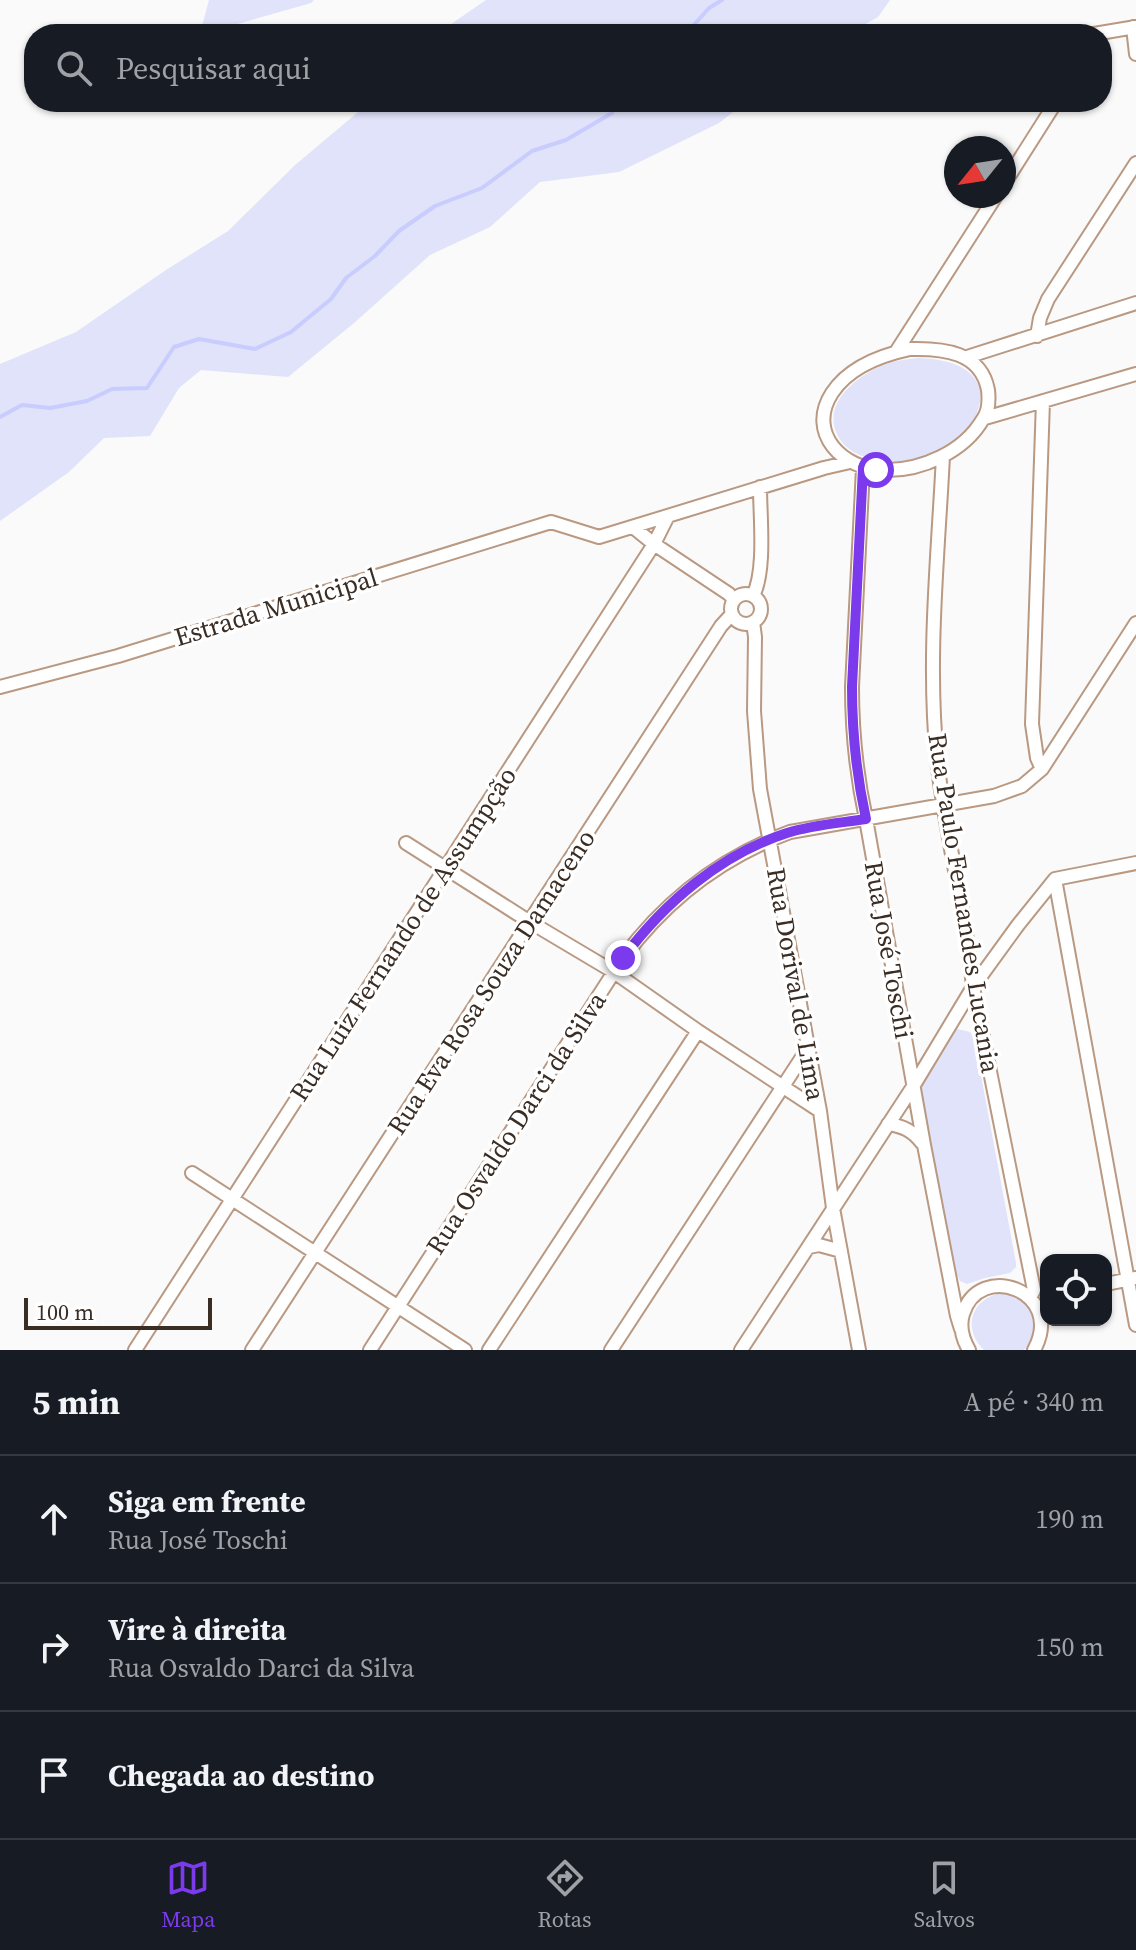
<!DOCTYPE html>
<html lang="pt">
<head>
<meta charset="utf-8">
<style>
  body { margin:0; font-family:"Source Serif 4",serif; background:#242831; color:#f1f3f6 }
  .controls { position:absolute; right:24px; bottom:24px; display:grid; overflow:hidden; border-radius:16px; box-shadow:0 2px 6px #0004 }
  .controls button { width:72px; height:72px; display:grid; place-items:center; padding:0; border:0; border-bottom:2px solid #363941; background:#171b24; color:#f1f3f6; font:40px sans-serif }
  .compass { position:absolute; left:944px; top:136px; width:72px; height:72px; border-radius:50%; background:#171b24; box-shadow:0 2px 6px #0004; rotate:240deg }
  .scale { position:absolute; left:24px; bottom:20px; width:188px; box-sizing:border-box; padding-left:8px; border:4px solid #3a2d24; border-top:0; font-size:22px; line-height:28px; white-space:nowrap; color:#3a2d24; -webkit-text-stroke:6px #fff; paint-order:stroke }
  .stop { position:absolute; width:24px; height:24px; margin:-18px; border:6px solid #7c3aed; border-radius:50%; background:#fff }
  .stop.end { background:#7c3aed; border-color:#fff; box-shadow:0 2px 8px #0008 }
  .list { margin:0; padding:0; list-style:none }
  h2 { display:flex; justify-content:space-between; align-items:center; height:104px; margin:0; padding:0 32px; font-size:34px }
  h2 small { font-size:26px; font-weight:400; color:#9ea1a6 }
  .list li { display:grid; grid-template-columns:52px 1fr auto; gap:24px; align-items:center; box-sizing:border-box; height:128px; padding:0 32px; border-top:2px solid #363941 }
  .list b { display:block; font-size:30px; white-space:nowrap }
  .list p { margin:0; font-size:26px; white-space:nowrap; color:#9ea1a6 }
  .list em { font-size:26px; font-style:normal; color:#9ea1a6 }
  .icon { flex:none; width:44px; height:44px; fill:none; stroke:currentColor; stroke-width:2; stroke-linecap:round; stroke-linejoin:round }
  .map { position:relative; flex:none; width:1136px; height:1350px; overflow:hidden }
  .search { position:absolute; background:#171b24; box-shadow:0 2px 6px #0004; left:24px; right:24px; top:24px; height:88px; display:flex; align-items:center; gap:20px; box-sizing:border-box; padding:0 28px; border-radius:32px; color:#9ea1a6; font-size:30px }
  .sheet { height:488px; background:#171b24 }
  nav { display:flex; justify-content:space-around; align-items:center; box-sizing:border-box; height:112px; border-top:2px solid #363941; background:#171b24; font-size:22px; color:#9ea1a6 }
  nav a { display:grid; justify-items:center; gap:4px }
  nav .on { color:#7c3aed }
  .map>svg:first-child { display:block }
</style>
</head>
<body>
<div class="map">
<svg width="1136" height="1350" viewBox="0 0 1136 1350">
  <rect width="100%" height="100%" fill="#fafafa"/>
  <path fill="#e0e3f9" d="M209,0H314L311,3L227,27L202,26Z
    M486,0H890L878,17L848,34H441L454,22Z
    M370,102H746L719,123L619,172L540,182L490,227L430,255L354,323L288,377L201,370L179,388L150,436L104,438L69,472L0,521V364L76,332L166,270L228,231L294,166Z
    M919,358C1035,362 967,475 877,460C861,457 844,450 837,434C821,401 862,372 889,363C899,360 909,359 919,358Z
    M957,1029L970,1032L974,1038L1016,1263V1267L1010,1273L985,1278L967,1284L960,1281L955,1271L918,1087L953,1031Z
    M1003,1293C1033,1297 1047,1328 1024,1350H984C961,1328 972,1297 1003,1293Z"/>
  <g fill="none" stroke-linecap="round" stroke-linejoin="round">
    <path stroke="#c9cdfe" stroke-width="4" d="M686,34L709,8L722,0
      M0,417L22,405L50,408L87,401L112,389L147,388L174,347L199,339L255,349L291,332L331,299L346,278L375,256L399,231L435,206L482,188L532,151L566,140L612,113L618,102"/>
    <g stroke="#b99982" stroke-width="16">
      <path id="minor" d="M1133,27L1136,54
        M1094,34L1136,27
        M1004,184L1056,102
        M1037,336L1040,318L1048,299L1136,163
        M910,349C943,348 981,352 988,390C989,399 989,411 983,419C964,452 921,471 884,470C843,470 806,433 832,393C849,367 882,355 910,349Z
        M896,352L996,196
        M967,357L1136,303
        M985,418L1136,374
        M943,456C938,556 927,658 937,759C945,835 966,910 973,987L1034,1290L1030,1298
        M863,468L852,687C852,734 856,773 866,819L924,1145L957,1316L961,1329
        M633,527L654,544L729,594L734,600
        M731 609a15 15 0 1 1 30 0a15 15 0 1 1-30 0Z
        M753,596C766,570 760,518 760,487
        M753,622L755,637L754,711L760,789L820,1111L833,1208L859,1350
        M0,687L118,656L551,522L599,537L824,468L850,462
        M1042,769L1037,758L1032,724L1043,401
        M406,843L530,922L614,972L698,1031L820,1111
        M1055,879L1136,1325
        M1055,879L1136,863
        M888,1124C903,1126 913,1131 922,1143
        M192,1173L465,1350
        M809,1247L819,1245L841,1251
        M1106,1284L1136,1278
        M135,1350L654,544L668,516
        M252,1350L721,626L732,614
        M370,1350L623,958C666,900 722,857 790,832L994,796L1022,786L1042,769L1136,623
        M489,1350L698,1031
        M611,1350L808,1048
        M741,1350L914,1085L973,987L1018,925L1055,879
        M969,1350C962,1338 959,1327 963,1314C979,1260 1066,1291 1034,1350"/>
    </g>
    <use href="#minor" stroke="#fff" stroke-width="12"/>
  </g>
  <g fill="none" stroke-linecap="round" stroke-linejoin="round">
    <path stroke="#7c3aed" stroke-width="10" d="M623,958C664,903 721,854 787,833C812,825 840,823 866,819C856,773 852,734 852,687L863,468L876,470"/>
  </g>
  <g text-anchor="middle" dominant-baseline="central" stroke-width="7" stroke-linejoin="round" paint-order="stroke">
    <g font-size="26" fill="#3a2d24" stroke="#fff">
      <text transform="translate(276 607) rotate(-17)">Estrada Municipal</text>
      <text transform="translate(964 903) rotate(81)">Rua Paulo Fernandes Lucania</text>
      <text transform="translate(403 934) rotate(-57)">Rua Luiz Fernando de Assumpção</text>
      <text transform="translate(889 950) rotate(80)">Rua José Toschi</text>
      <text transform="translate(491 982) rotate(-57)">Rua Eva Rosa Souza Damaceno</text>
      <text transform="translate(796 984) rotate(80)">Rua Dorival de Lima</text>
      <text transform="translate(516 1123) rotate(-57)">Rua Osvaldo Darci da Silva</text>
    </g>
  </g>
</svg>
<div class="controls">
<button><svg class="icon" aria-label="locate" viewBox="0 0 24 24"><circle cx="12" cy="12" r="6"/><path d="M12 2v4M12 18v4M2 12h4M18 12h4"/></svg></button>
</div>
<svg class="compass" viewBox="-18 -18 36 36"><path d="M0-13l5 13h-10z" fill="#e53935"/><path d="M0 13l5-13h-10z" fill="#9ea1a6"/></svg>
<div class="scale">100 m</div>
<div class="stop" style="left:876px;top:470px"></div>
<div class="stop end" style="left:623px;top:958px"></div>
<div class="search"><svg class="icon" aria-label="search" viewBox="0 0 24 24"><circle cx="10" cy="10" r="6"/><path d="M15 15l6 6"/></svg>Pesquisar aqui</div>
</div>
<section class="sheet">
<h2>5 min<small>A pé · 340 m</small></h2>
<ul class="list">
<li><svg class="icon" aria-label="ahead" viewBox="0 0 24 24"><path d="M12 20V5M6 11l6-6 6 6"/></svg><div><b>Siga em frente</b><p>Rua José Toschi</p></div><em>190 m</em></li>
<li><svg class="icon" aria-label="right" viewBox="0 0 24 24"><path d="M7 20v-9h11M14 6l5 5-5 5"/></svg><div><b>Vire à direita</b><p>Rua Osvaldo Darci da Silva</p></div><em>150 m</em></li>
<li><svg class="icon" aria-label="arrive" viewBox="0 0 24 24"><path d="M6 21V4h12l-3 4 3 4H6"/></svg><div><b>Chegada ao destino</b></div></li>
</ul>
</section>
<nav>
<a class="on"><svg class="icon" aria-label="map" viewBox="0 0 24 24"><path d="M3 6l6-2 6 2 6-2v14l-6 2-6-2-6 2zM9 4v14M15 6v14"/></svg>Mapa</a>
<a><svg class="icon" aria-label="directions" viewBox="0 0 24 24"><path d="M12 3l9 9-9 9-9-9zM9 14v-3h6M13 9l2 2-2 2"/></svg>Rotas</a>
<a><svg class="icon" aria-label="saved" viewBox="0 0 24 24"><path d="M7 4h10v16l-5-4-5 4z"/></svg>Salvos</a>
</nav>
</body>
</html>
